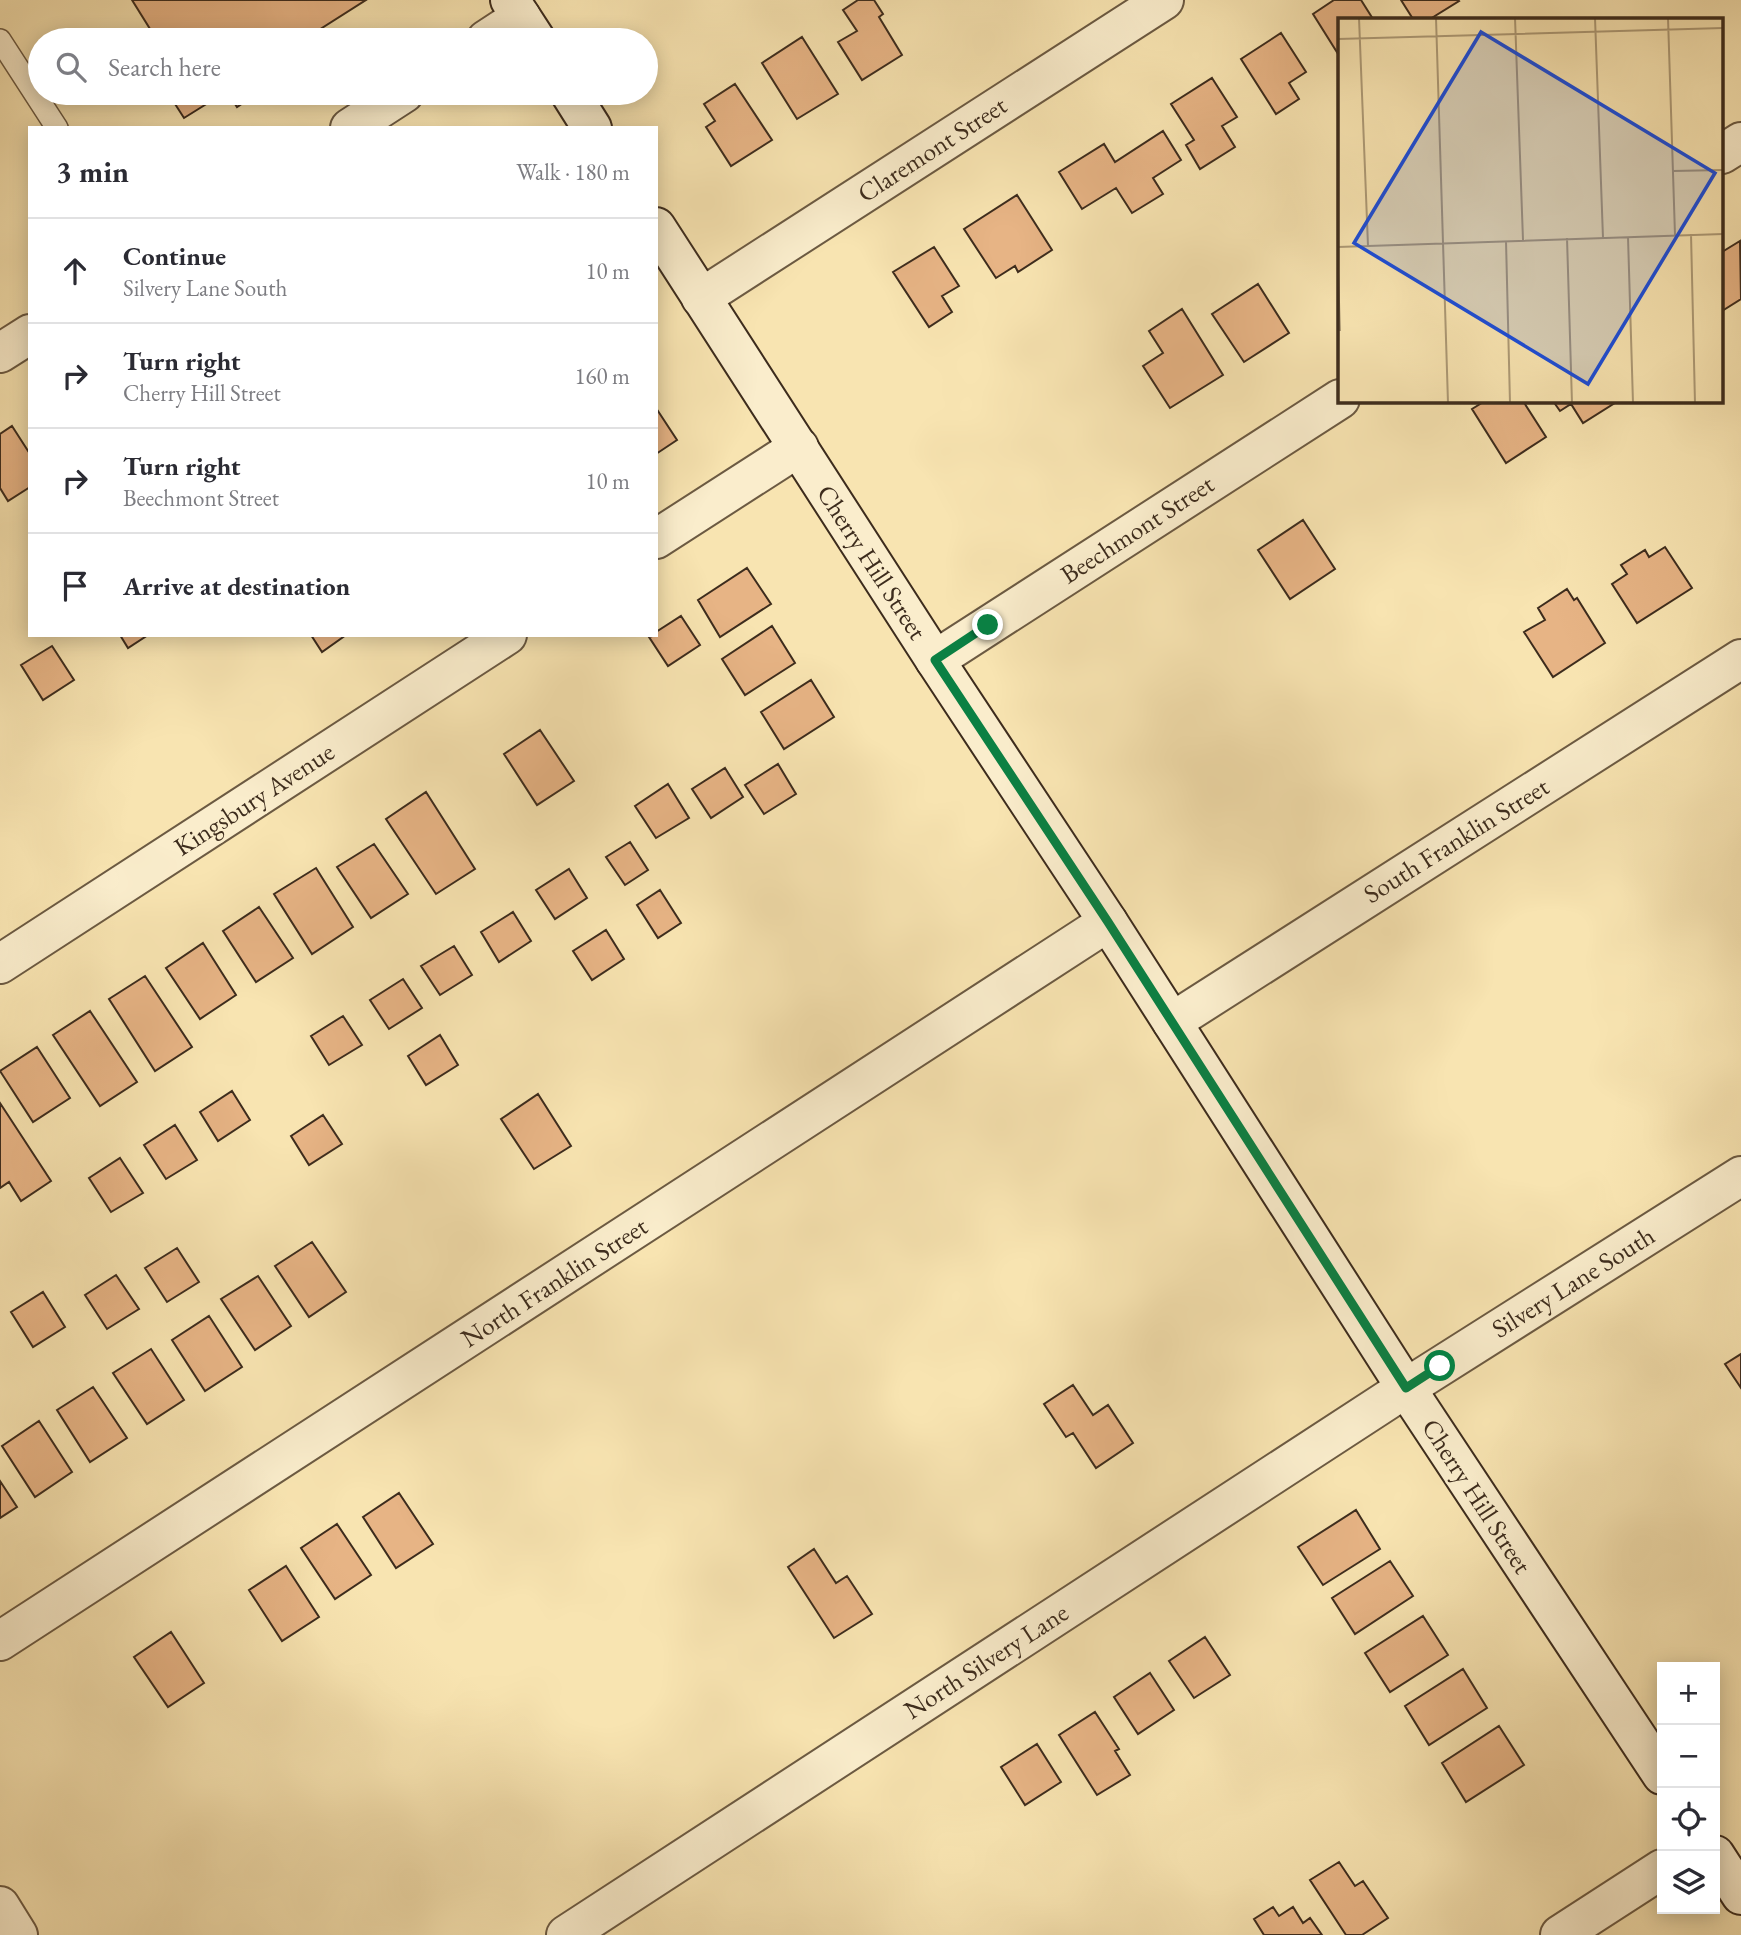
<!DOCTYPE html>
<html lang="en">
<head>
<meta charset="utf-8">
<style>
  body { margin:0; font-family:"EB Garamond",serif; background:#f7f7f7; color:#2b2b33 }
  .controls { position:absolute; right:21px; bottom:21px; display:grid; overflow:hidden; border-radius:0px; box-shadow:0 4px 18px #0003 }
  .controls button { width:63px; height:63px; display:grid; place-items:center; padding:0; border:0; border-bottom:2px solid #e1e1e2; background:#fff; color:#2b2b33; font:35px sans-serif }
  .stop { position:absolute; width:21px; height:21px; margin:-16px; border:5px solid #0b8043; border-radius:50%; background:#fff }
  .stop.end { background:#0b8043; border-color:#fff; box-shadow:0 2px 7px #0008 }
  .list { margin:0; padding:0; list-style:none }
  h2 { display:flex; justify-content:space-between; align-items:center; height:91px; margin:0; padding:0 28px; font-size:30px }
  h2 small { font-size:23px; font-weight:400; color:#7c7c81 }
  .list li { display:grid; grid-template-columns:46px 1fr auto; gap:21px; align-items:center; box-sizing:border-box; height:105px; padding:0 28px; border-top:2px solid #e1e1e2 }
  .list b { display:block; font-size:26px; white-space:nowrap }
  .list p { margin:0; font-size:23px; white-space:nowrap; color:#7c7c81 }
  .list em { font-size:23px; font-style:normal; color:#7c7c81 }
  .icon { flex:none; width:38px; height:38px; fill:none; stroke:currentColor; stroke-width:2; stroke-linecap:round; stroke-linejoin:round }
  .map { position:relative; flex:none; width:1741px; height:1935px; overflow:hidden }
  .search { position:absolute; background:#fff; box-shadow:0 4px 18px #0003; left:28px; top:28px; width:630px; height:77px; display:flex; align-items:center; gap:18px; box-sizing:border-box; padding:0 24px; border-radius:38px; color:#7c7c81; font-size:26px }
  .panel { position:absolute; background:#fff; box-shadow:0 4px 18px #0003; left:28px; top:126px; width:630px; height:511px; border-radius:0px }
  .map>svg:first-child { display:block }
</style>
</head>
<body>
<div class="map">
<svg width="1741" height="1935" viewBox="0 0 1741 1935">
  <rect width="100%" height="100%" fill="#f8e4b1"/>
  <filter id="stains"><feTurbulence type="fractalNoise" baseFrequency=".00286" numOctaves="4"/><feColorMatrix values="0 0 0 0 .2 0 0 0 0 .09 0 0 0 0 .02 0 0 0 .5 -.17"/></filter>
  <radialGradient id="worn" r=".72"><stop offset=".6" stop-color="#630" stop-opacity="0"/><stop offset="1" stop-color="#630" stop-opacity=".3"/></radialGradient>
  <path fill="#e7b485" stroke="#3d2c1d" stroke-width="2" d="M132,0H366L303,40H150L155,37Z
    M858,0H874L883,14L879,17L902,55L862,80L838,42L857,31L843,10Z
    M1334,0H1361L1373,19H1340V57L1313,14Z
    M1401,0H1458L1459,1L1430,19H1413Z
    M1281,33L1306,72L1289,83L1299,99L1276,114L1241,59Z
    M802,37L838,94L797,119L762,63Z
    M1212,78L1237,117L1222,126L1235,147L1200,169L1186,145L1194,140L1171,104Z
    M735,84L772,140L731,166L706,127L715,121L704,104Z
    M168,93H224L184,118Z
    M228,93H258L237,107Z
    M1163,131L1181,160L1153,178L1163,194L1132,213L1116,188L1082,209L1059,172L1104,144L1115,162Z
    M1017,195L1052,250L1018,272L1015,266L996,278L964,229Z
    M1740,241L1741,299L1722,311V252Z
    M934,247L959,286L942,296L952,312L929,327L893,272Z
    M1258,284L1289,333L1244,362L1212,314Z
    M1182,309L1223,375L1170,408L1143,366L1163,353L1149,331Z
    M1485,401H1523L1546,437L1506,463L1472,409Z
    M1553,401H1618L1583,423L1571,404L1560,411Z
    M656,408L677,440L656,454Z
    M12,426L30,454V487L8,501L0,488V434Z
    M1303,520L1335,569L1290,599L1258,550Z
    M1665,547L1692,588L1637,623L1612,584L1627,574L1621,565L1645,550L1649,557Z
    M747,568L771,604L720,637L698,600Z
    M1567,589L1574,600L1577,598L1605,643L1553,677L1524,632L1545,620L1538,608Z
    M681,616L700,645L668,666L649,637L656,635V632Z
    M772,626L795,663L745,695L722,659Z
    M120,635H148L128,648Z
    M311,635H346L322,652Z
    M52,646L74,680L43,700L21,665Z
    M811,680L834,717L784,749L761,712Z
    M540,730L574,781L537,805L504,754Z
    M778,764L796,794L764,814L745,785Z
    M725,768L743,797L711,818L692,789Z
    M668,784L689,818L656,838L635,806Z
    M426,792L475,869L436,894L386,819Z
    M630,842L648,870L625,885L606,857Z
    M374,844L408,894L371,918L337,867Z
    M316,868L353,927L312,954L274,894Z
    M569,869L587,898L555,919L536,890Z
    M660,890L681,923L658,938L637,905Z
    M259,907L293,958L256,982L223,931Z
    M513,912L531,941L499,962L481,932Z
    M606,930L624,959L592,980L573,951Z
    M203,943L236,995L200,1019L166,968Z
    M454,946L472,975L440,995L421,966Z
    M145,976L192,1047L155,1071L109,999Z
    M403,979L422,1008L389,1029L370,1000Z
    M90,1011L137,1082L100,1106L53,1035Z
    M343,1016L362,1045L329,1065L311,1036Z
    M440,1035L458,1065L426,1085L408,1056Z
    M37,1047L70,1098L33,1122L0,1071Z
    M232,1091L250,1120L218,1141L200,1112Z
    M538,1094L571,1146L534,1169L501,1119Z
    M0,1103L51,1181L21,1201L9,1182L0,1188Z
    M323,1115L342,1144L309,1165L291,1136Z
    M175,1125L197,1160L166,1179L144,1145Z
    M120,1158L143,1193L111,1212L89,1178Z
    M312,1242L346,1292L309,1317L275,1266Z
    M177,1248L199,1282L167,1302L145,1268Z
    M116,1275L139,1309L107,1329L85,1295Z
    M258,1276L291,1326L255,1350L221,1299Z
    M43,1292L65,1327L33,1347L11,1312Z
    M209,1316L242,1367L205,1391L172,1340Z
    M151,1349L184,1400L147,1424L113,1373Z
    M1741,1354V1388L1725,1364Z
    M1073,1385L1093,1415L1108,1405L1133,1443L1096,1468L1073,1433L1066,1437L1044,1404Z
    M93,1387L127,1438L90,1462L57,1410Z
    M39,1421L72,1472L35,1497L2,1446Z
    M0,1481L17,1507L0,1518Z
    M399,1493L433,1544L396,1568L363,1517Z
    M1356,1510L1380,1549L1323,1585L1298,1547Z
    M337,1524L371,1575L335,1599L301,1548Z
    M814,1549L836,1583L847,1576L872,1614L834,1638L788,1567Z
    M1390,1561L1413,1596L1355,1634L1332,1598Z
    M286,1566L319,1617L282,1641L249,1590Z
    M1423,1616L1448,1655L1390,1692L1365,1653Z
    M171,1632L204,1683L168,1707L134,1657Z
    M1205,1637L1230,1675L1194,1698L1169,1661Z
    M1463,1669L1487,1708L1429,1745L1405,1706Z
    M1150,1673L1174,1710L1138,1734L1114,1697Z
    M1095,1712L1119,1749L1115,1751L1130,1775L1097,1795L1059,1735Z
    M1499,1726L1524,1765L1466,1802L1442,1763Z
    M1037,1744L1061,1782L1025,1805L1001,1767Z
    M1339,1862L1355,1886L1363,1881L1388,1918L1362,1935H1346L1310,1880Z
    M1273,1907L1279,1916L1293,1907L1303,1923L1310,1918L1322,1935H1264L1254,1919Z"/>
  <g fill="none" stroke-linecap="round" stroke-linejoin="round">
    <g stroke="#6c5a42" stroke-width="24">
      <path id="lane" d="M0,40L57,128"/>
    </g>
    <g stroke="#6c5a42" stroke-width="42">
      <path id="street" d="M486,40L521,17
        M350,128L404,93
        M1722,154L1741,142
        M701,298L1164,0
        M0,353L30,334
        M656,539L799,447
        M935,660L1340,399
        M0,964L507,635
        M1172,1022L1741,659
        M0,1641L1108,922
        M0,1906L18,1935
        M566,1935L1406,1388L1741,1176
        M1560,1935L1662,1869"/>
    </g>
    <g stroke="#3d2c1d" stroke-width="42">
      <path id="secondary" d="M510,0L536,40
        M570,93L592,128
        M656,227L935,660L1108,922L1406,1388L1662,1775
        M1715,1855L1741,1895"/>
    </g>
    <use href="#lane" stroke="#faedcc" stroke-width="21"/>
    <use href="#street" stroke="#faedcc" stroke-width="38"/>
    <use href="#secondary" stroke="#faedcc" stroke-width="38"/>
  </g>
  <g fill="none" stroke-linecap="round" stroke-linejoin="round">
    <path stroke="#0b8043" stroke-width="9" d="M988,625L935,660L1108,922L1406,1388L1440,1366"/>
  </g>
  <g text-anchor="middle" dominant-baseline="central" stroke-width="5" stroke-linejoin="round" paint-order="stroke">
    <g font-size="26" fill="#3d2c1d" stroke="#faedcc">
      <text transform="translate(932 149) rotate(-33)">Claremont Street</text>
      <text transform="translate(1137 529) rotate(-33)">Beechmont Street</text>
      <text transform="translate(872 562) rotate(57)">Cherry Hill Street</text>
      <text transform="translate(254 799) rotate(-33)">Kingsbury Avenue</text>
      <text transform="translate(1456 840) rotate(-32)">South Franklin Street</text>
      <text transform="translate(554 1282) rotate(-33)">North Franklin Street</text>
      <text transform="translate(1573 1282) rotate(-32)">Silvery Lane South</text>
      <text transform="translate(1477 1496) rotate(57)">Cherry Hill Street</text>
      <text transform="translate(986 1661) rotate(-33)">North Silvery Lane</text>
    </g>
  </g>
  <g transform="translate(1338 18)">
    <rect width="385" height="385" fill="#f8e4b1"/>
    <path fill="none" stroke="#ad9a76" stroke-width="2" d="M21,0L30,228M98,0L110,385M177,0L185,222M257,0L265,220M330,0L337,217M0,21L385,10M335,153L385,152M353,216L357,385M290,219L295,385M229,220L234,385M168,223L172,385M0,229L385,216M0,255L2,313"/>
    <path fill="#1d4ed8" fill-opacity="0.15" stroke="#1d4ed8" stroke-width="3.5" d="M143,14L377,155L250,366L16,225Z"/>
    <rect width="385" height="385" fill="none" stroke="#3d2c1d" stroke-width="3.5"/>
  </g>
  <rect width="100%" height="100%" filter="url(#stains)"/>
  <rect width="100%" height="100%" fill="url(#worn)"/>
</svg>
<div class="controls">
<button>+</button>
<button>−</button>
<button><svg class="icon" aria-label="locate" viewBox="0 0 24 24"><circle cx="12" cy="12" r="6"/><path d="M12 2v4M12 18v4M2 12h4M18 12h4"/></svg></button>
<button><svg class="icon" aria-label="layers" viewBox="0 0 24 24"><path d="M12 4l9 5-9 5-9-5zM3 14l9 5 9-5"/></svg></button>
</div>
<div class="stop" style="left:1440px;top:1366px"></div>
<div class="stop end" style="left:988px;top:625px"></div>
<div class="search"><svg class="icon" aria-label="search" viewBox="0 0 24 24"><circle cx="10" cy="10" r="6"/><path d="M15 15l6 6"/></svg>Search here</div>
<section class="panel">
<h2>3 min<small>Walk · 180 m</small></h2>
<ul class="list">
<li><svg class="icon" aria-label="ahead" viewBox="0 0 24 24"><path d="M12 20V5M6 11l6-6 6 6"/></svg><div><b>Continue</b><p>Silvery Lane South</p></div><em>10 m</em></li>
<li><svg class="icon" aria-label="right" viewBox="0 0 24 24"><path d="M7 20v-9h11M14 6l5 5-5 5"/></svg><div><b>Turn right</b><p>Cherry Hill Street</p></div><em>160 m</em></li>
<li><svg class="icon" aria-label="right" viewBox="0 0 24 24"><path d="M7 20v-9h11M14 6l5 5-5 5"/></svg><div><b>Turn right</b><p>Beechmont Street</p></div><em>10 m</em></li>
<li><svg class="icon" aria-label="arrive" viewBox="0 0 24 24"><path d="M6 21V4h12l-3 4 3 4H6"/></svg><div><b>Arrive at destination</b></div></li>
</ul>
</section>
</div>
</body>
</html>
